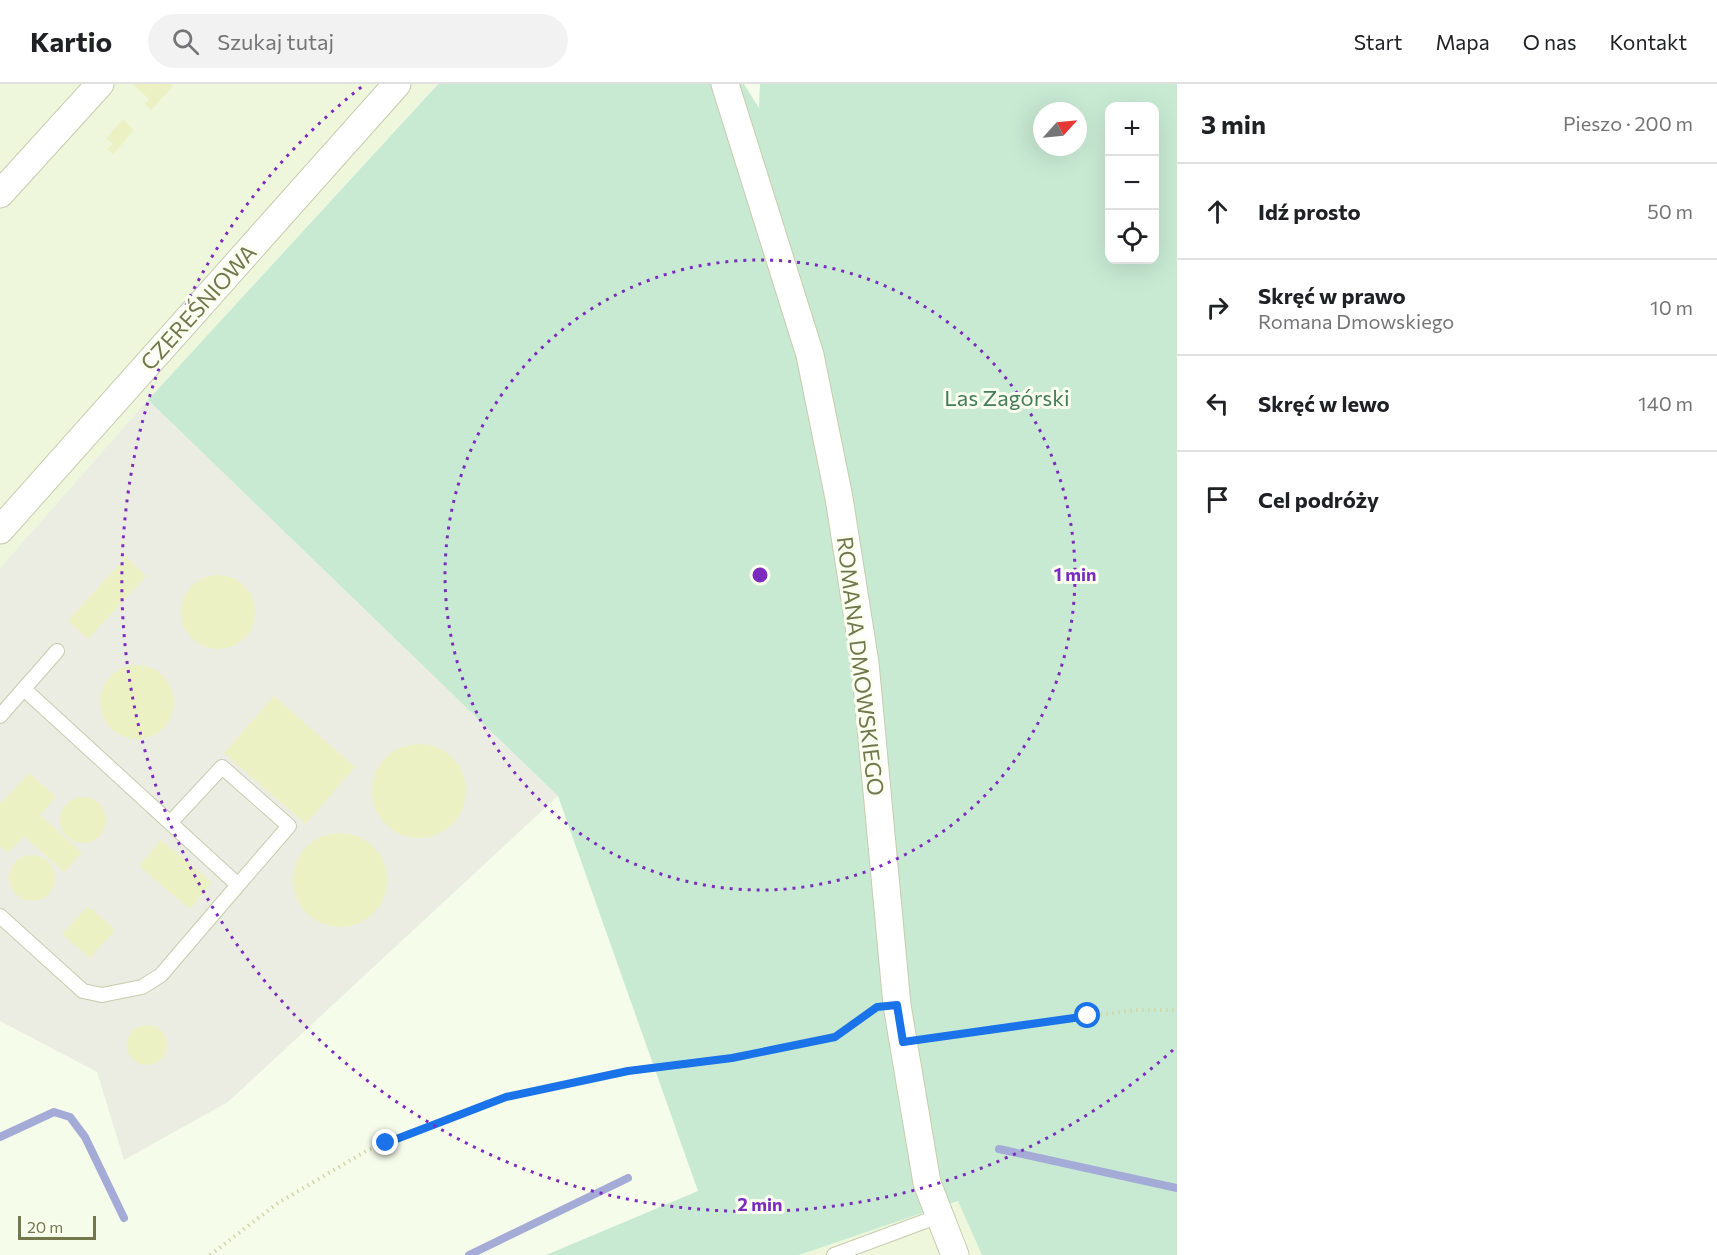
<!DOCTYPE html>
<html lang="pl">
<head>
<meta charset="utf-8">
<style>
  body { margin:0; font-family:Commissioner,sans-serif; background:#f2f2f2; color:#202124 }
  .controls { position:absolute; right:18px; top:18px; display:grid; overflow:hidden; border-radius:12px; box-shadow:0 6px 24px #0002 }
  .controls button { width:54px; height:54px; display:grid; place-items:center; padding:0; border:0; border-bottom:2px solid #e0e0e0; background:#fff; color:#202124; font:30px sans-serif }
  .compass { position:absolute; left:1033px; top:18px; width:54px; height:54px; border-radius:50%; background:#fff; box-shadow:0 6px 24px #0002; rotate:63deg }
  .scale { position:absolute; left:18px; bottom:15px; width:78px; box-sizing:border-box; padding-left:6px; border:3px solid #73774d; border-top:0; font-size:16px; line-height:21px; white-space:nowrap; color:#73774d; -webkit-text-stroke:4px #fafff0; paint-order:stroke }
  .stop { position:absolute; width:18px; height:18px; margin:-14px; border:4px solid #1a73e8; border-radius:50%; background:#fff }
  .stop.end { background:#1a73e8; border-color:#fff; box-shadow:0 2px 6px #0008 }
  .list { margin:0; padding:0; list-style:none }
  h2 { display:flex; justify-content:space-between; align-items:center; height:78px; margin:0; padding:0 24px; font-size:26px }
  h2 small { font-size:20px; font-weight:400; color:#757577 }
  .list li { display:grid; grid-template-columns:39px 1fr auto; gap:18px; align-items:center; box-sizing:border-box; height:96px; padding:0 24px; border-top:2px solid #e0e0e0 }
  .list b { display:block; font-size:22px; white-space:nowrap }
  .list p { margin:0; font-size:20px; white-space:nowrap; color:#757577 }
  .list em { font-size:20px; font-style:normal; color:#757577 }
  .icon { flex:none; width:33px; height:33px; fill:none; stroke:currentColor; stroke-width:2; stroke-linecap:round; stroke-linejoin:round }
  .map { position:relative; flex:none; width:1177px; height:1171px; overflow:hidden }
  header { display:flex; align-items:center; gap:36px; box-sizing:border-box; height:84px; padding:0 30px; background:#fff; border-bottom:2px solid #e0e0e0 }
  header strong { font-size:28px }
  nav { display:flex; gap:33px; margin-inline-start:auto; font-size:21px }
  .search { width:420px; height:54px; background:#f2f2f2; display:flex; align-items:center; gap:15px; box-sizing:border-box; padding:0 21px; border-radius:33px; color:#757577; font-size:22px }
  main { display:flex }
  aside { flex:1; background:#fff }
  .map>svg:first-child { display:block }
</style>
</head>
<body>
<header>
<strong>Kartio</strong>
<div class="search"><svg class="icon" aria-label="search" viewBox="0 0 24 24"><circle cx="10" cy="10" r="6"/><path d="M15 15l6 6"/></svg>Szukaj tutaj</div>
<nav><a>Start</a><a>Mapa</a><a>O nas</a><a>Kontakt</a></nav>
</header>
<main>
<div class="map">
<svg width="1177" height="1171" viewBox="0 0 1177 1171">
  <rect width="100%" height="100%" fill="#f6fcea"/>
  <path fill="#eef6db" d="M0,0H437L148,316L0,484Z
    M959,1117L982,1171H799Z"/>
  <path fill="#ebede2" d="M148,316L558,712L228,1018L124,1076L97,988L0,937V484Z"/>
  <path fill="#c8ead3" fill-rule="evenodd" d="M438,0H744L759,24L760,0H1177V1171H982L958,1117L799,1171H546L698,1107L558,712L148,316ZM1110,22H1154V176H1110ZM1042,27H1078V63H1042Z"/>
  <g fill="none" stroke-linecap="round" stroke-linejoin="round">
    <path stroke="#a5abd7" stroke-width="8" d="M0,1053L54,1028L70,1033L85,1053L124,1134
      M999,1065L1177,1104
      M469,1171L628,1094"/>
  </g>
  <path fill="#ebf1c2" d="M133,0H170L173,2L151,26L145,20L149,15Z
    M123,35L134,46L113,70L107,65L113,60L106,54Z
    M126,473L146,492L88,555L68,537Z
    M181 528a37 37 0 1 1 74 0a37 37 0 1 1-74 0Z
    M100 618a37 37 0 1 1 74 0a37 37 0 1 1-74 0Z
    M274,612L355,683L306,740L224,669Z
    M372 707a47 47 0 1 1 94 0a47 47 0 1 1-94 0Z
    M29,689L56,713L40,731L82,769L64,788L24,752L8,769L0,762V720Z
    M60 736a23 23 0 1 1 46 0a23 23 0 1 1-46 0Z
    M293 796a47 47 0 1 1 94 0a47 47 0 1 1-94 0Z
    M161,756L212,798L190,825L139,782Z
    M9 794a23 23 0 1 1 46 0a23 23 0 1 1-46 0Z
    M88,822L115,846L90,874L62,850Z
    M127 961a20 20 0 1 1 40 0a20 20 0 1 1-40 0Z"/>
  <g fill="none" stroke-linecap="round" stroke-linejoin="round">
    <g stroke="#c7ccad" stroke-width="16">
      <path id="service" d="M24,605L238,801L289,742L222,683L170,739
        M0,632L57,567
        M0,832L83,907L102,911L142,903L161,891L238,801
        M834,1171L939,1132"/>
    </g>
    <g stroke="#c7ccad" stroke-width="29">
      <path id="minor" d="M725,0L810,271L839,414L865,579L897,921L927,1099L955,1171
        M0,110L100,0
        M0,446L397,0"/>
    </g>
    <path stroke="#d1d6a5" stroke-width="4" stroke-dasharray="1.5 4.5" stroke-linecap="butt" d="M928,954L1135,926H1177
      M210,1171L278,1119L366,1067L506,1013L628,987L733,974L835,953L873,926"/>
    <use href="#service" stroke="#fff" stroke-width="14"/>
    <use href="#minor" stroke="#fff" stroke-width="27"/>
  </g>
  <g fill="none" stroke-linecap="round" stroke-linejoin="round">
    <path stroke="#1a73e8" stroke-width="8" d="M386,1059L506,1013L628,987L732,974L835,953L877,923L897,921L903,958L1088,932"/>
  </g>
  <g fill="none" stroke="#7b2cbf" stroke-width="3" stroke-dasharray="3 6">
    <circle cx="760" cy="491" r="315"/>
    <path d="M1173 966A630 630 0 1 1 364 1"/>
  </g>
  <g text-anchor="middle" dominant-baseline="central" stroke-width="6" stroke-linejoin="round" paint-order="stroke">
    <g font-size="22" fill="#73774d" stroke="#fafff0">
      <text transform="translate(198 223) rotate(-48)">CZEREŚNIOWA</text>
      <text transform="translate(861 582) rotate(83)">ROMANA DMOWSKIEGO</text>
    </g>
    <g font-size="22" fill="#457c5d" stroke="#fafff0">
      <text x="1007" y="313">Las Zagórski</text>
    </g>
  </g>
  <circle cx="760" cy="491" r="9" fill="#7b2cbf" stroke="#fafff0" stroke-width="3"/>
  <g font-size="18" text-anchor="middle" font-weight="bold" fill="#7b2cbf" stroke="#fafff0" stroke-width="6" stroke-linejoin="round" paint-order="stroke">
    <text x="1075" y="497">1 min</text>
    <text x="760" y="1127">2 min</text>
  </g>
</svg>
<div class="controls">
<button>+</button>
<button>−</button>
<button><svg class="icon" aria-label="locate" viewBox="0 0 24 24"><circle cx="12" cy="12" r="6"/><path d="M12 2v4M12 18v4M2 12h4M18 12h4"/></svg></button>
</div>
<svg class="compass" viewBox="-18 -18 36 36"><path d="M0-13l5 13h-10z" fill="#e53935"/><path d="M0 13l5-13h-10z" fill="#757577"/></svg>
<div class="scale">20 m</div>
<div class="stop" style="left:1088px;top:932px"></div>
<div class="stop end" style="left:386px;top:1059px"></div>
</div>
<aside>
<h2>3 min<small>Pieszo · 200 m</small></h2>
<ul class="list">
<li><svg class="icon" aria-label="ahead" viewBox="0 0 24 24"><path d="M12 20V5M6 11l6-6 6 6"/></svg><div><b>Idź prosto</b></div><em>50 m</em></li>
<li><svg class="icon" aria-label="right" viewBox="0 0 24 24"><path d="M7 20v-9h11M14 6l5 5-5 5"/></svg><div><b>Skręć w prawo</b><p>Romana Dmowskiego</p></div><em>10 m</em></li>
<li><svg class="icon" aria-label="left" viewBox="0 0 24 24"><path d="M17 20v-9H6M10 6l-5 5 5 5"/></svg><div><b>Skręć w lewo</b></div><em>140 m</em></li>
<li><svg class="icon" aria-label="arrive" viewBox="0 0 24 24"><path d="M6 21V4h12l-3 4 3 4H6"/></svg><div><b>Cel podróży</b></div></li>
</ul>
</aside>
</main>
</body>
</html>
